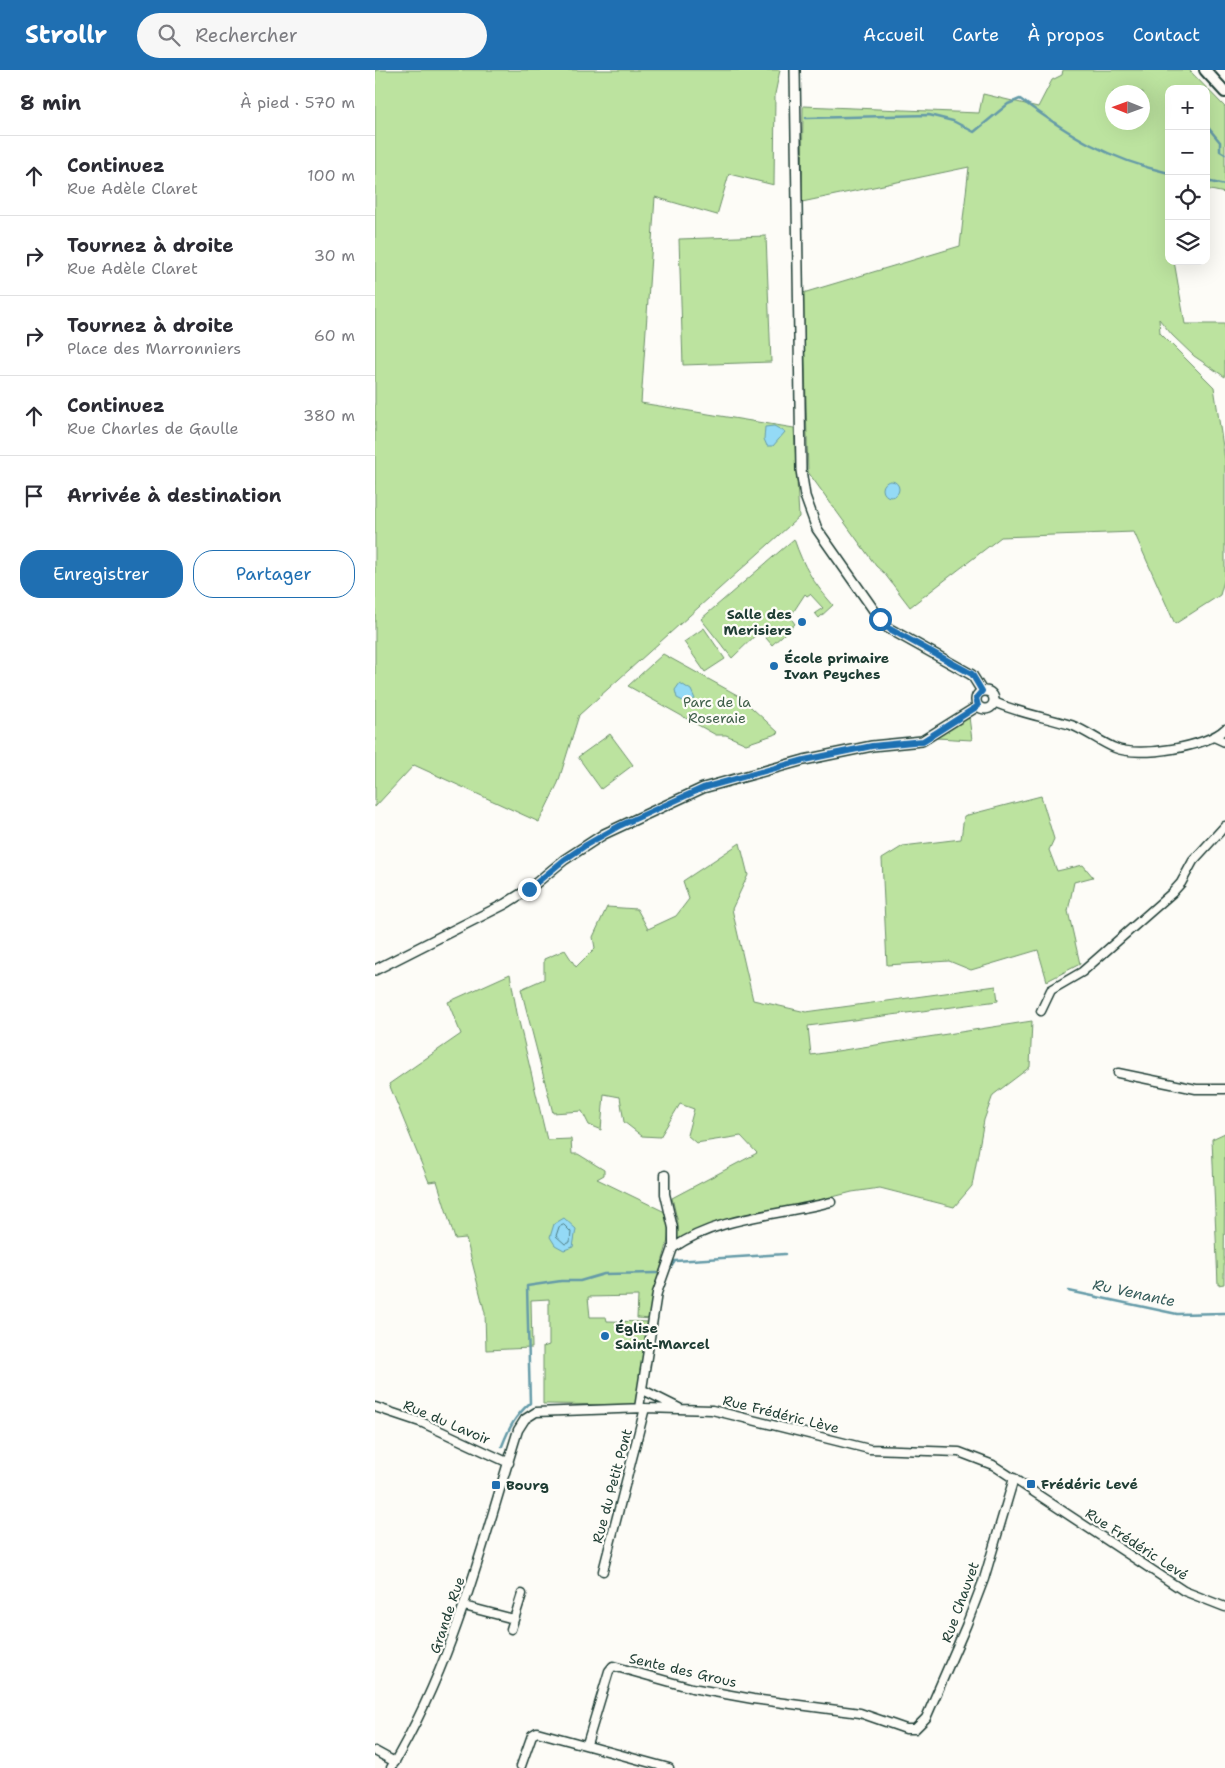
<!DOCTYPE html>
<html lang="fr">
<head>
<meta charset="utf-8">
<style>
  body { margin:0; font-family:"Shantell Sans",sans-serif; background:#f7f7f7; color:#2b2b33 }
  .controls { position:absolute; right:15px; top:15px; display:grid; overflow:hidden; border-radius:10px; box-shadow:0 5px 20px #0002 }
  .controls button { width:45px; height:45px; display:grid; place-items:center; padding:0; border:0; border-bottom:1px solid #e1e1e2; background:#fff; color:#2b2b33; font:25px sans-serif }
  .compass { position:absolute; left:730px; top:15px; width:45px; height:45px; border-radius:50%; background:#fff; box-shadow:0 5px 20px #0002; rotate:271deg }
  .stop { position:absolute; width:15px; height:15px; margin:-11px; border:4px solid #1f6fb2; border-radius:50%; background:#fff }
  .stop.end { background:#1f6fb2; border-color:#fff; box-shadow:0 1px 5px #0008 }
  .list { margin:0; padding:0; list-style:none }
  h2 { display:flex; justify-content:space-between; align-items:center; height:65px; margin:0; padding:0 20px; font-size:21px }
  h2 small { font-size:16px; font-weight:400; color:#7c7c81 }
  .list li { display:grid; grid-template-columns:32px 1fr auto; gap:15px; align-items:center; box-sizing:border-box; height:80px; padding:0 20px; border-top:1px solid #e1e1e2 }
  .list b { display:block; font-size:19px; white-space:nowrap }
  .list p { margin:0; font-size:16px; white-space:nowrap; color:#7c7c81 }
  .list em { font-size:16px; font-style:normal; color:#7c7c81 }
  .actions { display:flex; gap:10px; padding:15px 20px }
  .actions a { flex:1; padding:11px 0; border:1px solid #1f6fb2; border-radius:20px; text-align:center; font-size:18px; color:#1f6fb2 }
  .actions .main { background:#1f6fb2; color:#fff }
  .icon { flex:none; width:28px; height:28px; fill:none; stroke:currentColor; stroke-width:2; stroke-linecap:round; stroke-linejoin:round }
  .map { position:relative; flex:none; width:850px; height:1698px; overflow:hidden }
  header { display:flex; align-items:center; gap:30px; box-sizing:border-box; height:70px; padding:0 25px; background:#1f6fb2; color:#fff }
  header strong { font-size:24px }
  nav { display:flex; gap:28px; margin-inline-start:auto; font-size:18px }
  .search { width:350px; height:45px; background:#f7f7f7; display:flex; align-items:center; gap:12px; box-sizing:border-box; padding:0 18px; border-radius:28px; color:#7c7c81; font-size:19px }
  main { display:flex }
  aside { flex:1; background:#fff }
  .map>svg:first-child { display:block }
</style>
</head>
<body>
<header>
<strong>Strollr</strong>
<div class="search"><svg class="icon" aria-label="search" viewBox="0 0 24 24"><circle cx="10" cy="10" r="6"/><path d="M15 15l6 6"/></svg>Rechercher</div>
<nav><a>Accueil</a><a>Carte</a><a>À propos</a><a>Contact</a></nav>
</header>
<main>
<aside>
<h2>8 min<small>À pied · 570 m</small></h2>
<ul class="list">
<li><svg class="icon" aria-label="ahead" viewBox="0 0 24 24"><path d="M12 20V5M6 11l6-6 6 6"/></svg><div><b>Continuez</b><p>Rue Adèle Claret</p></div><em>100 m</em></li>
<li><svg class="icon" aria-label="right" viewBox="0 0 24 24"><path d="M7 20v-9h11M14 6l5 5-5 5"/></svg><div><b>Tournez à droite</b><p>Rue Adèle Claret</p></div><em>30 m</em></li>
<li><svg class="icon" aria-label="right" viewBox="0 0 24 24"><path d="M7 20v-9h11M14 6l5 5-5 5"/></svg><div><b>Tournez à droite</b><p>Place des Marronniers</p></div><em>60 m</em></li>
<li><svg class="icon" aria-label="ahead" viewBox="0 0 24 24"><path d="M12 20V5M6 11l6-6 6 6"/></svg><div><b>Continuez</b><p>Rue Charles de Gaulle</p></div><em>380 m</em></li>
<li><svg class="icon" aria-label="arrive" viewBox="0 0 24 24"><path d="M6 21V4h12l-3 4 3 4H6"/></svg><div><b>Arrivée à destination</b></div></li>
</ul>
<div class="actions"><a class="main">Enregistrer</a><a>Partager</a></div>
</aside>
<div class="map">
<svg width="850" height="1698" viewBox="0 0 850 1698">
  <rect width="100%" height="100%" fill="#fdfcf7"/>
  <filter id="ink" filterUnits="userSpaceOnUse"><feTurbulence type="fractalNoise" baseFrequency=".02" numOctaves="2"/><feDisplacementMap in="SourceGraphic" scale="10" xChannelSelector="R" yChannelSelector="G"/><feConvolveMatrix kernelMatrix="1 2 1 2 8 2 1 2 1" color-interpolation-filters="sRGB"/></filter>
  <g filter="url(#ink)">
    <path fill="#bce39f" stroke="#6e906a" fill-rule="evenodd" d="M0,0H405L400,24L399,115L354,104L342,145L280,127L266,333L419,358L424,447L204,645L183,713L164,752L39,695L0,737Z
      M688,0H814L850,37V123L831,119V19H794V191H799L810,254H850V307L819,286L797,265L784,249L785,263L839,317L850,390V507L845,525L800,554L759,462L626,467L535,537L509,503L501,496L433,402L428,223L585,176L594,97L427,132L428,36L604,43L608,24L663,37L677,10L687,5ZM738,22H768V52H738Z
      M391,166L396,292L308,295L304,169Z
      M419,469C429,498 438,512 458,535L444,548L440,543L448,538L435,524L432,526L430,524L415,547L420,554L397,575L391,568L394,564L388,558L357,588L326,549Z
      M329,558L350,589L330,602L309,572Z
      M288,584L364,626L404,663L371,674L351,665H341L253,616Z
      M594,647L597,670L561,668Z
      M235,664L258,695L226,719L203,687Z
      M666,726L679,769L674,780L682,801L708,795L718,807L699,812L693,841L705,894L672,911L663,880L596,900L574,891L512,895L507,789L528,776L586,769L589,746Z
      M365,773L373,805L357,839L378,930L431,942L621,916L623,931L433,956L436,985L657,951L655,997L618,1025L609,1050L597,1116L579,1137L505,1118L477,1122L446,1130L343,1151L302,1171L303,1153L297,1128L382,1083L366,1066L321,1073L312,1065L319,1039L305,1034L285,1067L267,1066L249,1052L245,1027L229,1024L226,1060L214,1055L207,1041L178,1043L146,919L169,909V889L190,880L201,897L220,878L218,867L232,837L262,839L273,859L301,846L314,829L308,811Z
      M135,904L142,943L172,1070L196,1069L197,1084H203L229,1100V1105L222,1109L290,1142C299,1169 288,1181 284,1206C281,1220 280,1234 278,1249L262,1248L263,1226L213,1227L215,1247H231L232,1251L275,1252L261,1335L168,1334V1277L174,1275V1229L156,1230L157,1278L111,1280L110,1243L91,1168L80,1169L62,1111L54,1112L14,1014L86,964L73,932Z
      M850,1063L849,1214L843,1215L837,1069Z"/>
    <path fill="#94daf6" stroke="#659ba8" d="M399,356L410,362L398,376H392L389,369L390,357Z
      M508 419a8 8 0 1 1 16 0a8 8 0 1 1-16 0Z
      M305,613L316,620L320,629L310,632L302,628L300,620Z
      M189,1148L201,1159L198,1177L189,1180L180,1175L175,1167L179,1154Z"/>
    <g fill="none" stroke-linecap="round" stroke-linejoin="round">
      <path stroke="#4e7c82" stroke-width="1" d="M189,1155L196,1162L195,1172L190,1174L181,1166L184,1157Z"/>
      <path stroke="#659ba8" stroke-width="2.5" d="M431,48L554,45L578,51L599,62L633,34L645,29C695,65 732,89 794,103
        M831,55L845,72V81L850,84
        M831,111L850,115
        M294,1200L300,1191L410,1184
        M694,1221L802,1244L850,1243
        M127,1376C134,1358 140,1346 155,1333L152,1216L186,1211H205L229,1204L282,1203"/>
      <g stroke="#1f3d34" stroke-width="11">
        <path id="minor" d="M619,632C643,643 670,647 696,655C712,661 725,672 740,678C764,688 832,677 850,659
          M839,667L850,672
          M666,941L676,920L707,902L797,823L806,813L818,791L850,756
          M743,1003L821,1019H850
          M298,1178C344,1146 402,1146 456,1132
          M268,1320L304,1338
          M0,1337L48,1353L134,1393
          M264,1338L282,1223L298,1178V1158L290,1124V1105
          M228,1501L270,1338
          M89,1536L139,1549
          M136,1559L147,1524
          M212,1674L234,1601L238,1596L317,1618L378,1629L485,1643L531,1659H540L551,1648L591,1556L609,1509L639,1408
          M0,1681L20,1692
          M146,1696L157,1665L162,1662L294,1698
          M16,1698C79,1593 107,1475 143,1360L150,1349L161,1342L270,1338L337,1340L494,1379L584,1382L618,1395L809,1521L850,1537"/>
      </g>
      <g stroke="#1f3d34" stroke-width="12">
        <path id="tertiary" d="M420,0L426,400L430,426L442,459L505,549L513,558L597,605L607,621
          M601 630a9 9 0 1 1 18 0a9 9 0 1 1-18 0Z
          M0,900L130,834L154,819L189,790L229,764L328,718L429,690L497,676L547,671L603,636"/>
      </g>
      <g stroke="#1f3d34" stroke-width="14">
        <path id="secondary" d="M830,0L850,22"/>
      </g>
      <use href="#minor" stroke="#fdfcf7" stroke-width="8"/>
      <use href="#tertiary" stroke="#fdfcf7" stroke-width="9"/>
      <use href="#secondary" stroke="#fdfcf7" stroke-width="10"/>
    </g>
  </g>
  <g fill="none" stroke-linecap="round" stroke-linejoin="round" filter="url(#ink)">
    <path stroke="#1f6fb2" stroke-width="6" d="M154,819L189,790L211,775L244,756L328,718L429,690L497,676L548,671L603,636L601,628L607,621L597,604L513,558L505,549"/>
  </g>
  <g fill="#1f6fb2" stroke="#fdfcf7" stroke-width="2">
    <circle cx="427" cy="552" r="5"/>
    <circle cx="399" cy="596" r="5"/>
    <circle cx="230" cy="1266" r="5"/>
    <rect x="651" y="1409" width="10" height="10" rx="2.5"/>
    <rect x="116" y="1410" width="10" height="10" rx="2.5"/>
  </g>
  <g text-anchor="middle" dominant-baseline="central" stroke-width="4.5" stroke-linejoin="round" paint-order="stroke">
    <g font-size="14" font-weight="bold" fill="#1f3d34" stroke="#fdfcf7" text-anchor="start">
      <text x="417" y="544" text-anchor="end">Salle des<tspan x="417" dy="16">Merisiers</tspan></text>
      <text x="409" y="588">École primaire<tspan x="409" dy="16">Ivan Peyches</tspan></text>
      <text x="240" y="1258">Église<tspan x="240" dy="16">Saint-Marcel</tspan></text>
      <text x="666" y="1414">Frédéric Levé</text>
      <text x="131" y="1415">Bourg</text>
    </g>
    <g font-size="14" fill="#3e5e49" stroke="#fdfcf7">
      <text x="342" y="632">Parc de la<tspan x="342" dy="16">Roseraie</tspan></text>
    </g>
    <g font-size="14" fill="#1f3d34" stroke="#fdfcf7">
      <text transform="translate(406 1344) rotate(14)">Rue Frédéric Lève</text>
      <text transform="translate(72 1352) rotate(23)">Rue du Lavoir</text>
      <text transform="translate(237 1416) rotate(-75)">Rue du Petit Pont</text>
      <text transform="translate(762 1474) rotate(33)">Rue Frédéric Levé</text>
      <text transform="translate(585 1532) rotate(-70)">Rue Chauvet</text>
      <text transform="translate(72 1545) rotate(-71)">Grande Rue</text>
      <text transform="translate(308 1600) rotate(13)">Sente des Grous</text>
    </g>
    <g font-size="15" font-style="italic" fill="#365c5b" stroke="#fdfcf7">
      <text transform="translate(759 1223) rotate(12)">Ru Venante</text>
    </g>
  </g>
</svg>
<div class="controls">
<button>+</button>
<button>−</button>
<button><svg class="icon" aria-label="locate" viewBox="0 0 24 24"><circle cx="12" cy="12" r="6"/><path d="M12 2v4M12 18v4M2 12h4M18 12h4"/></svg></button>
<button><svg class="icon" aria-label="layers" viewBox="0 0 24 24"><path d="M12 4l9 5-9 5-9-5zM3 14l9 5 9-5"/></svg></button>
</div>
<svg class="compass" viewBox="-18 -18 36 36"><path d="M0-13l5 13h-10z" fill="#e53935"/><path d="M0 13l5-13h-10z" fill="#7c7c81"/></svg>
<div class="stop" style="left:505px;top:549px"></div>
<div class="stop end" style="left:154px;top:819px"></div>
</div>
</main>
</body>
</html>
